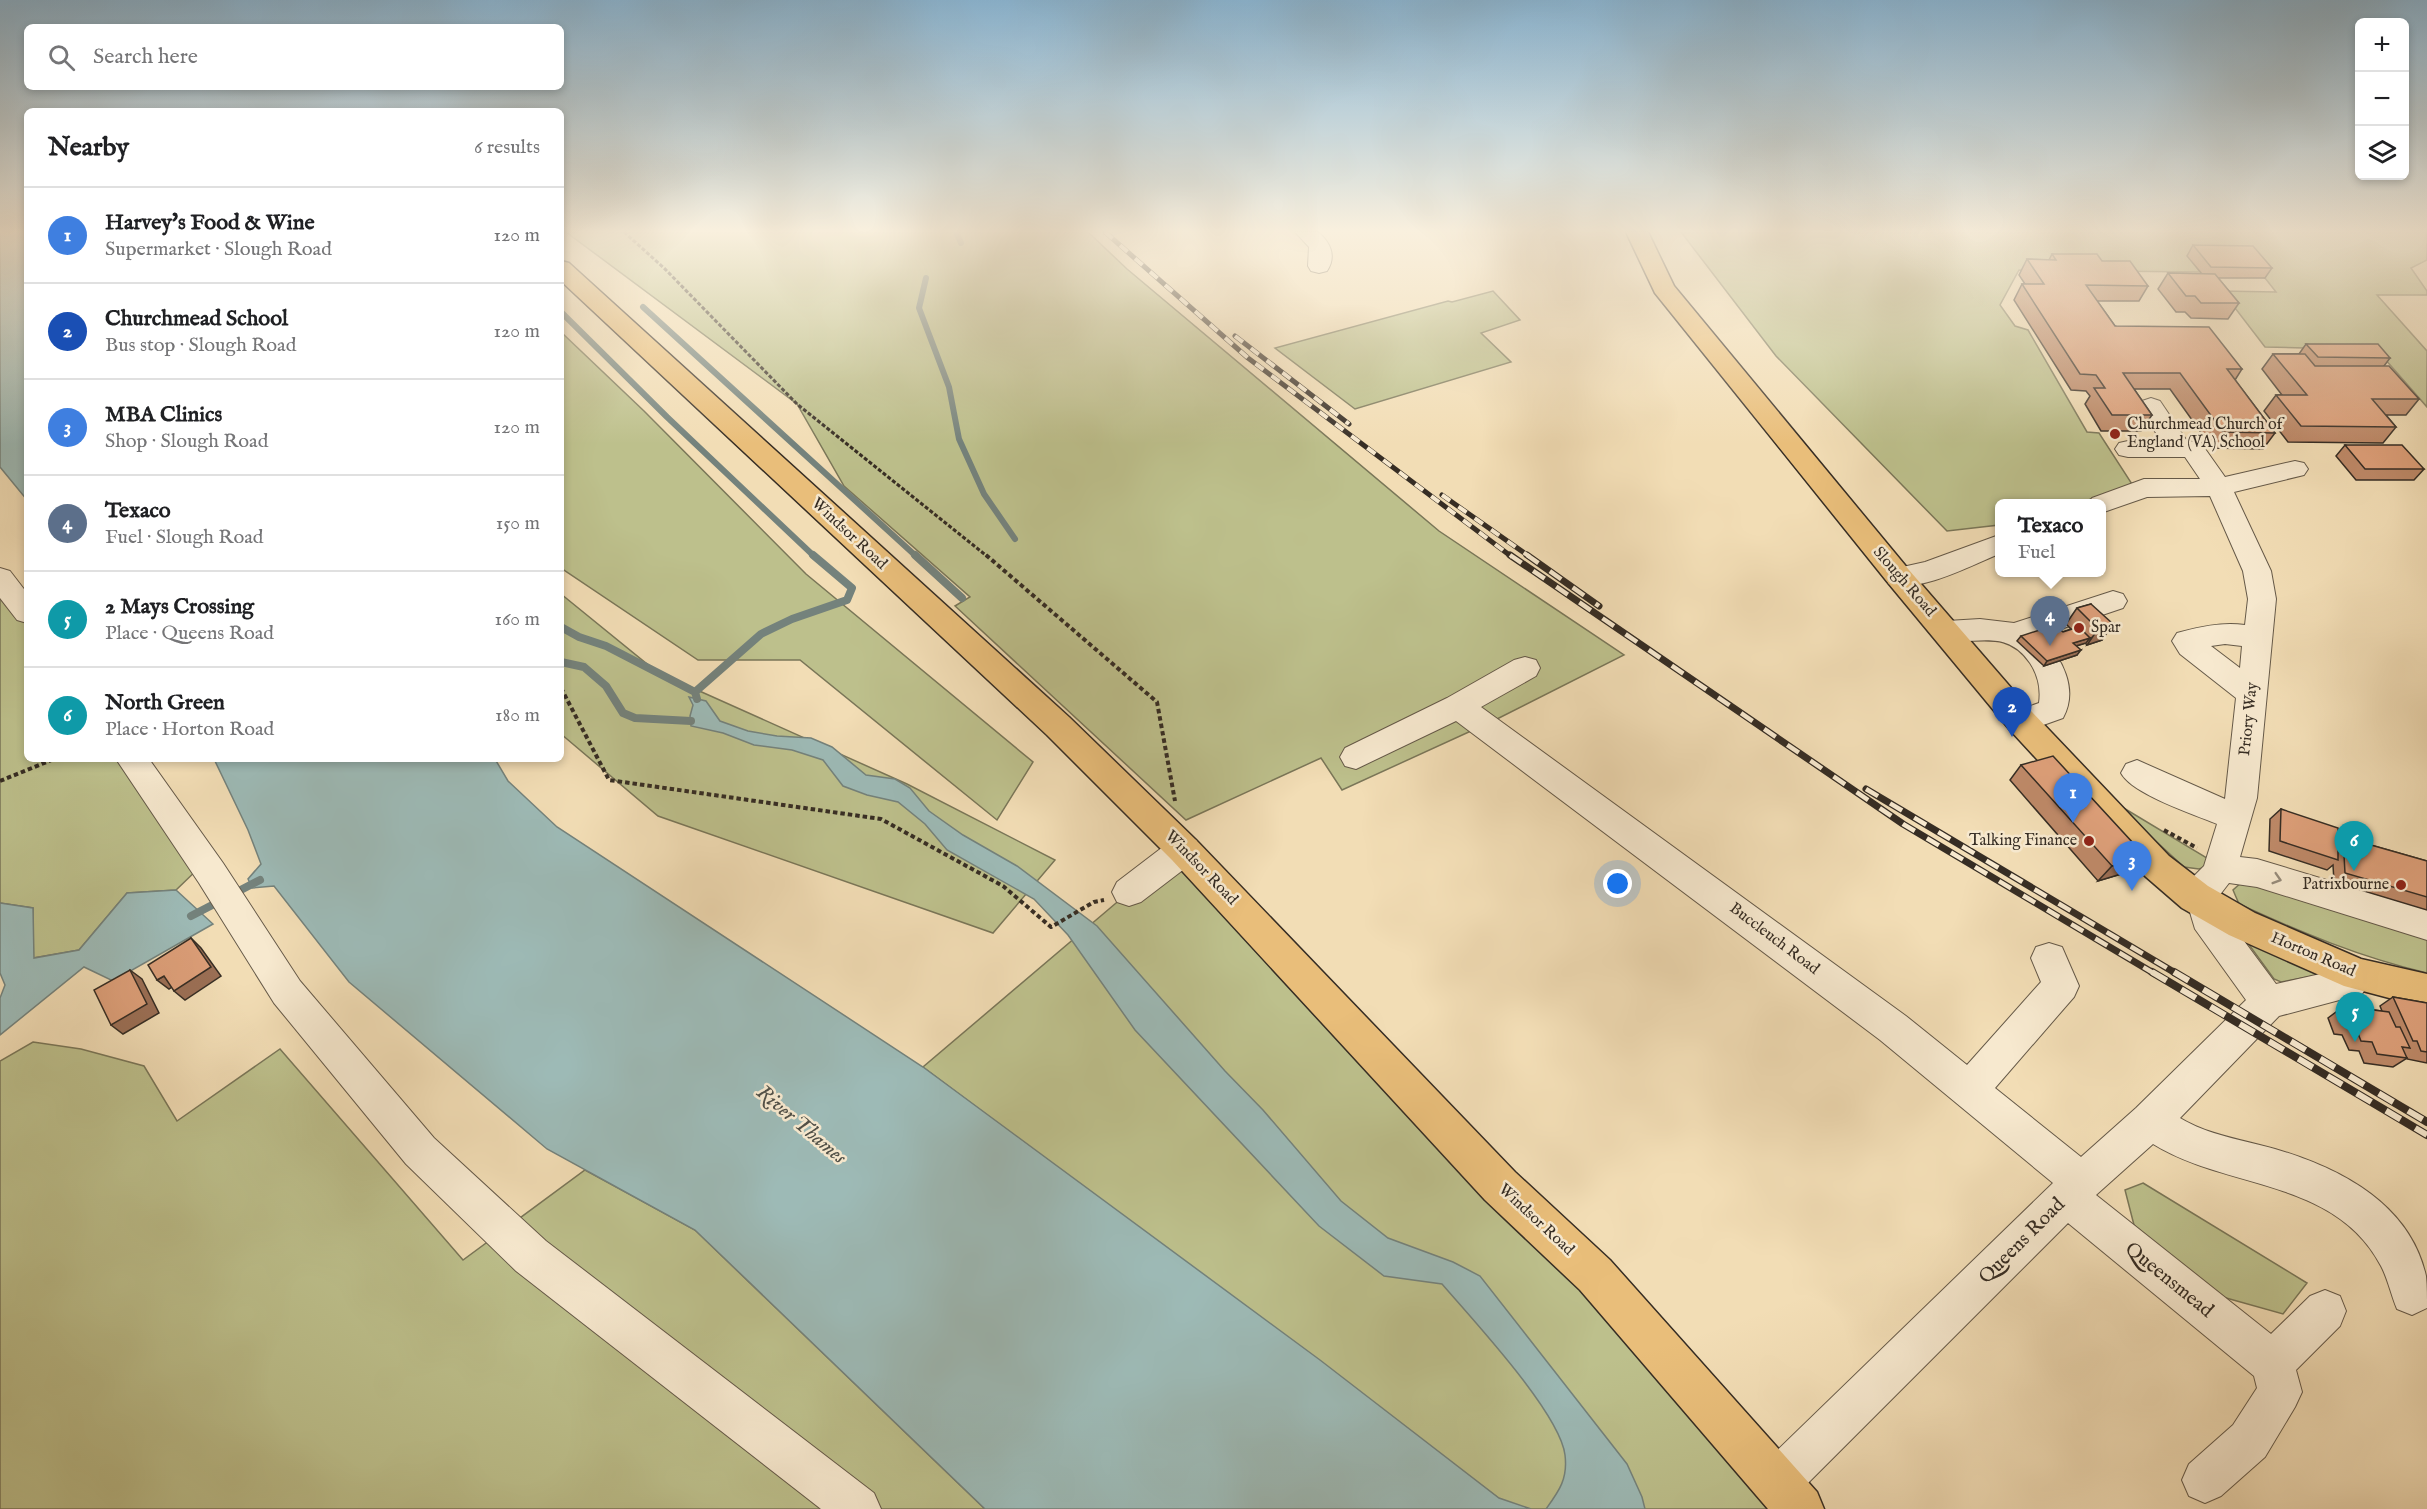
<!DOCTYPE html>
<html lang="en">
<head>
<meta charset="utf-8">
<style>
  body { margin:0; font-family:"IM FELL English",serif; background:#f6f6f6; color:#202124 }
  .controls { position:absolute; right:18px; top:18px; display:grid; overflow:hidden; border-radius:9px; box-shadow:0 3px 9px #0003 }
  .controls button { width:54px; height:54px; display:grid; place-items:center; padding:0; border:0; border-bottom:2px solid #e0e0e0; background:#fff; color:#202124; font:30px sans-serif }
  .you { position:absolute; left:1618px; top:884px; width:21px; height:21px; margin:-15px; border:4px solid #fff; border-radius:50%; background:#1a73e8; box-shadow:0 0 0 9px #1a73e833 }
  .badge { display:grid; place-items:center; width:39px; height:39px; border-radius:50%; background:#db2777; color:#fff; font-size:20px; font-weight:700 }
  .pin { position:absolute; translate:-50% -50px; filter:drop-shadow(0 2px 3px #0008) }
  .pin::after { content:''; position:absolute; top:32px; width:21px; height:18px; background:inherit; clip-path:polygon(0 0,100% 0,50% 100%) }
  .popup { position:absolute; left:1995px; top:499px; width:111px; height:78px; box-sizing:border-box; display:grid; place-content:center; border-radius:9px; background:#fff; filter:drop-shadow(0 2px 4px #0005); font-size:20px; white-space:nowrap; color:#757577 }
  .popup b { font-size:22px; color:#202124 }
  .popup::after { content:''; position:absolute; left:50%; top:100%; margin-left:-12px; border:12px solid transparent; border-top-color:#fff }
  .list { margin:0; padding:0; list-style:none }
  h2 { display:flex; justify-content:space-between; align-items:center; height:78px; margin:0; padding:0 24px; font-size:26px }
  h2 small { font-size:20px; font-weight:400; color:#757577 }
  .list li { display:grid; grid-template-columns:39px 1fr auto; gap:18px; align-items:center; box-sizing:border-box; height:96px; padding:0 24px; border-top:2px solid #e0e0e0 }
  .list b { display:block; font-size:22px; white-space:nowrap }
  .list p { margin:0; font-size:20px; white-space:nowrap; color:#757577 }
  .list em { font-size:20px; font-style:normal; color:#757577 }
  .icon { flex:none; width:33px; height:33px; fill:none; stroke:currentColor; stroke-width:2; stroke-linecap:round; stroke-linejoin:round }
  .map { position:relative; flex:none; width:2427px; height:1509px; overflow:hidden }
  .search { position:absolute; background:#fff; box-shadow:0 3px 9px #0003; left:24px; top:24px; width:540px; height:66px; display:flex; align-items:center; gap:15px; box-sizing:border-box; padding:0 21px; border-radius:9px; color:#757577; font-size:22px }
  .panel { position:absolute; background:#fff; box-shadow:0 3px 9px #0003; left:24px; top:108px; width:540px; height:654px; border-radius:9px }
  .map>svg:first-child { display:block }
</style>
</head>
<body>
<div class="map">
<svg width="2427" height="1509" viewBox="0 0 2427 1509">
  <rect width="100%" height="100%" fill="#f2ddb5"/>
  <filter id="stains"><feTurbulence type="fractalNoise" baseFrequency=".00333" numOctaves="4"/><feColorMatrix values="0 0 0 0 .2 0 0 0 0 .09 0 0 0 0 .02 0 0 0 .5 -.17"/></filter>
  <radialGradient id="worn" r=".72"><stop offset=".6" stop-color="#630" stop-opacity="0"/><stop offset="1" stop-color="#630" stop-opacity=".3"/></radialGradient>
  <path fill="#bdc08c" stroke="#7a7658" stroke-width="1.5" d="M566,232H1088L1127,269L1439,531L1624,655L1495,720L1342,790L1321,758L1186,820L955,606L970,597L844,486L797,404Z
    M1681,232H2427V260L2411,268L2427,291V295H2377L2427,351V407L2377,350L2265,347L2222,291L2276,292L2265,278L2188,256L2200,272L2019,270L2000,305L2015,326L2028,330L2087,432L2099,433L2132,484L2080,503L1999,504V525L1947,531L1776,356Z
    M1493,291L1520,320L1481,333L1511,362L1355,409L1275,348L1448,301L1452,302Z
    M561,332L644,411L806,574L1033,762L997,820L800,660H698L561,568Z
    M0,582L27,618V759H132L200,867L176,890L127,893L79,950L33,958V908L0,903Z
    M561,594L657,672L907,784L1055,860L993,933L658,816L561,734Z
    M2112,801L2207,858L2205,867L2199,869L2184,867Z
    M1184,850L1799,1509H1513L923,1067L1129,892Z
    M2242,882L2427,930V973C2360,957 2302,933 2239,904L2233,890Z
    M2247,942L2319,973L2318,975L2281,982L2274,979Z
    M33,1042L81,1049L144,1066L177,1121L280,1049L463,1260L585,1170L695,1230L985,1509H0V1061Z
    M2143,1183L2307,1283L2283,1314L2212,1294L2134,1225L2125,1190Z"/>
  <path fill="#9dbab6" stroke="#74827c" stroke-width="1.5" d="M0,232H27V500L0,467Z
    M689,697L706,701L720,721L748,731L777,736L811,738L832,747L866,775L895,779L910,788L929,811L963,835L1017,866L1097,926L1225,1071L1263,1110L1341,1201L1388,1238L1453,1262L1480,1276L1627,1464L1642,1497L1645,1509H1546C1559,1491 1568,1479 1565,1455C1560,1413 1472,1319 1442,1284L1384,1276L1319,1226L1135,1030L1068,935L1034,899L947,850L925,824L898,802L867,795L843,786L823,760L792,750L754,745L723,733L691,726L690,716L693,705Z
    M214,759H495L508,781L557,827L923,1067L1320,1360L1499,1498L1531,1509H985L695,1230L547,1149L349,982L274,886L252,888L248,879L261,864L248,830Z
    M176,890L213,924L113,981L84,967L0,1035V998L5,985L0,973V903L33,908L34,958L79,950L127,893Z"/>
  <g fill="none" stroke-linecap="round" stroke-linejoin="round">
    <path stroke="#74827c" stroke-width="6" d="M956,232L961,243
      M926,278L919,308L949,387L959,439L984,494L1015,539
      M643,307L917,557
      M561,312L667,417L815,557"/>
    <path stroke="#74827c" stroke-width="8" d="M915,555L962,598
      M561,627L579,637L606,646L695,692L697,699
      M561,662L584,667L606,686L623,713L635,718L691,721
      M695,692L761,634L792,619L847,600L852,588L813,555
      M233,894L260,880
      M191,916L220,901"/>
    <g stroke="#655948" stroke-width="2">
      <path id="minor" d="M1295,232H1318C1330,242 1337,256 1327,271L1319,273L1311,271L1308,266L1309,247Z
        M2151,398L2160,401L2187,441L2201,443L2225,477L2295,461L2304,463L2308,469L2304,475L2234,492L2271,571L2276,599L2257,798L2240,857L2257,859L2427,910V940L2257,887L2229,883L2219,896L2224,914L2276,984L2338,970L2344,963L2357,958L2370,963L2375,974L2362,994L2279,1016L2180,1118C2208,1135 2243,1140 2275,1149C2340,1168 2410,1204 2426,1276C2427,1286 2427,1298 2427,1308L2412,1315L2397,1309C2391,1295 2388,1279 2381,1266C2335,1178 2227,1190 2153,1144L2096,1195L2271,1334L2310,1296L2325,1290L2340,1296L2346,1311L2340,1326L2296,1370L2302,1392L2295,1407L2265,1457L2221,1496L2205,1503L2189,1496L2182,1480L2189,1464L2233,1425L2257,1388L2254,1376L2068,1223L1792,1499L1776,1506L1760,1499L1753,1483L1760,1467L2053,1183L1880,1040L1456,721L1356,769L1345,766L1340,757L1345,748L1447,698L1514,660L1525,657L1536,660L1540,668L1536,676L1481,707L1906,1016L1967,1065L2041,982L2031,958L2036,947L2049,943L2062,947L2079,986L2074,997L1995,1088L2081,1157L2136,1108L2246,1000L2195,929L2189,909L2183,907L2178,897L2183,887L2204,866L2217,824C2193,814 2132,794 2121,773L2126,764L2137,760L2225,799L2236,698L2180,654L2172,641L2177,633C2199,627 2221,622 2245,625L2248,599L2243,571L2210,496L2147,497L2101,513V504H2088L2092,498L2144,479H2200L2185,457H2128L2119,455L2115,449L2119,443L2128,441H2161L2139,406L2142,401ZM2225,644L2242,646L2240,668L2211,646Z
        M1999,535V554C1970,566 1920,593 1889,584L1885,577L1889,570L1925,562Z
        M0,568L10,571L27,593V623L17,620L0,598Z
        M2113,591L2123,594L2127,601L2123,608L2040,636C2062,657 2079,689 2063,718L2021,733L2010,729L2006,721L2010,713L2039,703C2041,689 2038,675 2030,663C2004,625 1972,649 1937,638L1932,631L1937,624L1947,621L1980,619L2014,623Z
        M116,759H149L223,863L300,981L434,1138L546,1241L874,1493L881,1509H821L516,1271L406,1164L274,1003L199,883Z
        M1184,836L1196,840L1201,850L1196,860L1141,902L1129,906L1117,902L1112,892L1117,882L1172,840Z"/>
    </g>
    <g stroke="#362d24" stroke-width="3">
      <path id="major" d="M1626,232H1648L1674,286L1909,570L2032,712L2169,856L2208,886L2255,913L2361,959L2427,974V1008L2344,986L2229,935L2182,908L2145,876L2010,730L1889,584L1655,293Z
        M561,261L569,263L1069,717L1196,840L1515,1172L1610,1260L1817,1492L1824,1509H1768L1580,1290L1485,1200L1172,860L1047,735L561,281Z"/>
    </g>
    <path stroke="#362d24" stroke-width="3" stroke-dasharray="4 2" stroke-linecap="butt" d="M624,232L664,268L797,404L988,557"/>
    <path stroke="#362d24" stroke-width="4" stroke-dasharray="4.5 3" stroke-linecap="butt" d="M986,555L1157,702L1175,801
      M561,688L609,780L881,819L1003,886L1051,927L1094,902L1104,900
      M0,781L54,759
      M2164,830L2197,848"/>
    <use href="#minor" fill="#f7e9cf" fill-rule="evenodd"/>
    <use href="#major" fill="#e9be7a" fill-rule="evenodd"/>
    <g stroke="#362d24" stroke-width="5">
      <path id="rail-far2" d="M1105,232L1248,358L1512,557
        M1235,336L1349,424
        M1442,495L1530,557"/>
    </g>
    <g stroke="#362d24" stroke-width="7">
      <path id="rail-far1" d="M1510,555L1903,824L2155,974
        M1527,555L1599,606
        M1866,789L2177,974"/>
    </g>
    <g stroke="#362d24" stroke-width="8">
      <path id="rail" d="M2152,972L2427,1135
        M2174,972L2427,1122"/>
    </g>
    <use href="#rail-far2" stroke="#f7e9cf" stroke-width="4" stroke-dasharray="10" stroke-linecap="butt"/>
    <use href="#rail-far1" stroke="#f7e9cf" stroke-width="4.5" stroke-dasharray="14" stroke-linecap="butt"/>
    <use href="#rail" stroke="#f7e9cf" stroke-width="6" stroke-dasharray="17" stroke-linecap="butt"/>
  </g>
  <path fill="#be8968" stroke="#362d24" stroke-width="1.5" d="M2193,245L2272,268L2265,278H2218L2239,303L2228,319L2191,318L2185,312H2176L2158,289L2168,273L2202,274L2187,256Z
    M2052,254L2102,261L2148,286L2139,301H2097L2115,326L2242,369L2235,380L2275,433L2263,449L2212,448L2170,389H2134L2152,415L2141,431H2101L2085,404L2090,396L2086,391L2071,390L2014,300L2022,284H2025L2019,275L2027,259L2049,260Z
    M2306,344L2390,358L2384,366L2419,399L2406,415H2386L2396,427L2383,443L2288,442L2264,411L2276,395H2282L2262,369L2273,354H2299Z
    M2345,445L2424,469L2414,480H2356L2336,456Z
    M2091,604L2102,640L2087,645L2085,643L2076,646L2077,655L2044,666L2017,641L2021,636L2063,632L2071,629L2066,624L2077,608Z
    M2021,765L2145,856L2131,871L2098,881L2010,780Z
    M2281,809L2338,842L2343,837L2427,861V910L2334,882L2333,865L2327,870L2269,851L2270,819Z
    M2393,997L2427,1003V1063L2407,1059V1058L2393,1067L2364,1063L2359,1051L2349,1050L2342,1035L2334,1034L2328,1018L2340,1009L2347,1010L2350,1007L2382,1011L2380,1006Z"/>
  <path fill="#9b6f55" stroke="#362d24" stroke-width="1.5" d="M2113,624L2102,640L2087,645L2098,629Z
    M2090,638L2086,643L2069,648L2073,643Z
    M2081,650L2077,655L2044,666L2047,661Z
    M2145,856L2131,871L2098,881L2112,866Z
    M191,938L201,948L221,976L185,1000L174,991Z
    M130,970L142,979L159,1013L123,1034L111,1025Z
    M164,976L175,985L169,989L157,980Z"/>
  <path fill="#dd9f79" stroke="#362d24" stroke-width="1.5" d="M2193,245L2253,246L2272,268L2211,267Z
    M2052,254H2097L2102,261H2130L2148,286L2086,285L2115,326L2209,327L2242,369H2227L2275,433L2223,432L2180,373H2123L2152,415H2112L2094,388H2105L2096,375L2080,374L2022,284H2044L2027,259L2056,260Z
    M2168,273L2215,274L2239,303H2201L2195,296H2186Z
    M2306,344H2378L2390,358L2318,357Z
    M2273,354H2305L2315,366H2389L2419,399H2372L2396,427L2301,426L2276,395H2307Z
    M2345,445H2402L2424,469H2365Z
    M2091,604L2113,624L2098,629L2077,608Z
    M2055,625L2063,632L2079,627L2090,638L2073,643L2081,650L2047,661L2021,636Z
    M2053,756L2145,856L2112,866L2021,765Z
    M2281,809L2338,828V860L2280,841Z
    M2343,837L2427,861V897L2345,873Z
    M191,938L211,967L174,991L164,976L157,980L148,965Z
    M130,970L147,1004L111,1025L94,990Z
    M2393,997L2427,1003V1052L2421,1051L2417,1041H2413Z
    M2350,1007L2389,1012L2396,1027H2400L2410,1048L2402,1047L2407,1058L2377,1054L2372,1042L2361,1041L2355,1026L2347,1025L2340,1009L2352,1011Z"/>
  <defs><path id="oneway-chevron" d="M-2-3.5L2.5 0L-2 3.5" fill="none" stroke-width="1.6" stroke-linecap="round" stroke-linejoin="round" transform="scale(1.5)"/></defs>
  <use stroke="#968b7a" href="#oneway-chevron" transform="translate(2277 879) rotate(17)"/>
  <linearGradient id="sky" x2="0" y2="1"><stop stop-color="#8ab6d4"/><stop offset="0.52" stop-color="#f9f0de"/><stop offset="1" stop-color="#f9f0de" stop-opacity="0"/></linearGradient>
  <rect width="2427" height="444" fill="url(#sky)"/>
  <g fill="#8f2418" stroke="#f7e9cf" stroke-width="2">
    <circle cx="2115" cy="434" r="6"/>
    <circle cx="2079" cy="628" r="6"/>
    <circle cx="2089" cy="841" r="6"/>
    <circle cx="2401" cy="885" r="6"/>
  </g>
  <g text-anchor="middle" dominant-baseline="central" stroke-width="5" stroke-linejoin="round" paint-order="stroke">
    <g font-size="16" fill="#362d24" stroke="#f7e9cf" text-anchor="start">
      <text x="2127" y="425">Churchmead Church of<tspan x="2127" dy="18">England (VA) School</tspan></text>
      <text x="2091" y="628">Spar</text>
      <text x="2077" y="841" text-anchor="end">Talking Finance</text>
      <text x="2389" y="885" text-anchor="end">Patrixbourne</text>
    </g>
    <g font-size="16" fill="#362d24" stroke="#f7e9cf">
      <text transform="translate(849 534) rotate(43)">Windsor Road</text>
      <text transform="translate(1904 582) rotate(49)">Slough Road</text>
      <text transform="translate(2249 719) rotate(-84)">Priory Way</text>
      <text transform="translate(1201 868) rotate(46)">Windsor Road</text>
      <text transform="translate(1774 939) rotate(37)">Buccleuch Road</text>
      <text transform="translate(2313 955) rotate(23)">Horton Road</text>
      <text transform="translate(1536 1220) rotate(43)">Windsor Road</text>
    </g>
    <g font-size="20" fill="#362d24" stroke="#f7e9cf">
      <text transform="translate(2022 1241) rotate(-45)">Queens Road</text>
      <text transform="translate(2169 1280) rotate(39)">Queensmead</text>
    </g>
    <g font-size="21" font-style="italic" fill="#505048" stroke="#f7e9cf">
      <text transform="translate(801 1125) rotate(40)">River Thames</text>
    </g>
  </g>
  <rect width="100%" height="100%" filter="url(#stains)"/>
  <rect width="100%" height="100%" fill="url(#worn)"/>
</svg>
<div class="controls">
<button>+</button>
<button>−</button>
<button><svg class="icon" aria-label="layers" viewBox="0 0 24 24"><path d="M12 4l9 5-9 5-9-5zM3 14l9 5 9-5"/></svg></button>
</div>
<div class="you"></div>
<div class="pin badge" style="left:2073px;top:823px;background:#3f7fe0">1</div>
<div class="pin badge" style="left:2012px;top:737px;background:#1a4fb4">2</div>
<div class="pin badge" style="left:2132px;top:891px;background:#3f7fe0">3</div>
<div class="pin badge" style="left:2050px;top:646px;background:#5c6f8a">4</div>
<div class="popup"><b>Texaco</b>Fuel</div>
<div class="pin badge" style="left:2355px;top:1042px;background:#0f9aa8">5</div>
<div class="pin badge" style="left:2354px;top:871px;background:#0f9aa8">6</div>
<div class="search"><svg class="icon" aria-label="search" viewBox="0 0 24 24"><circle cx="10" cy="10" r="6"/><path d="M15 15l6 6"/></svg>Search here</div>
<section class="panel">
<h2>Nearby<small>6 results</small></h2>
<ul class="list">
<li><span class="badge" style="background:#3f7fe0">1</span><div><b>Harvey's Food &amp; Wine</b><p>Supermarket · Slough Road</p></div><em>120 m</em></li>
<li><span class="badge" style="background:#1a4fb4">2</span><div><b>Churchmead School</b><p>Bus stop · Slough Road</p></div><em>120 m</em></li>
<li><span class="badge" style="background:#3f7fe0">3</span><div><b>MBA Clinics</b><p>Shop · Slough Road</p></div><em>120 m</em></li>
<li><span class="badge" style="background:#5c6f8a">4</span><div><b>Texaco</b><p>Fuel · Slough Road</p></div><em>150 m</em></li>
<li><span class="badge" style="background:#0f9aa8">5</span><div><b>2 Mays Crossing</b><p>Place · Queens Road</p></div><em>160 m</em></li>
<li><span class="badge" style="background:#0f9aa8">6</span><div><b>North Green</b><p>Place · Horton Road</p></div><em>180 m</em></li>
</ul>
</section>
</div>
</body>
</html>
